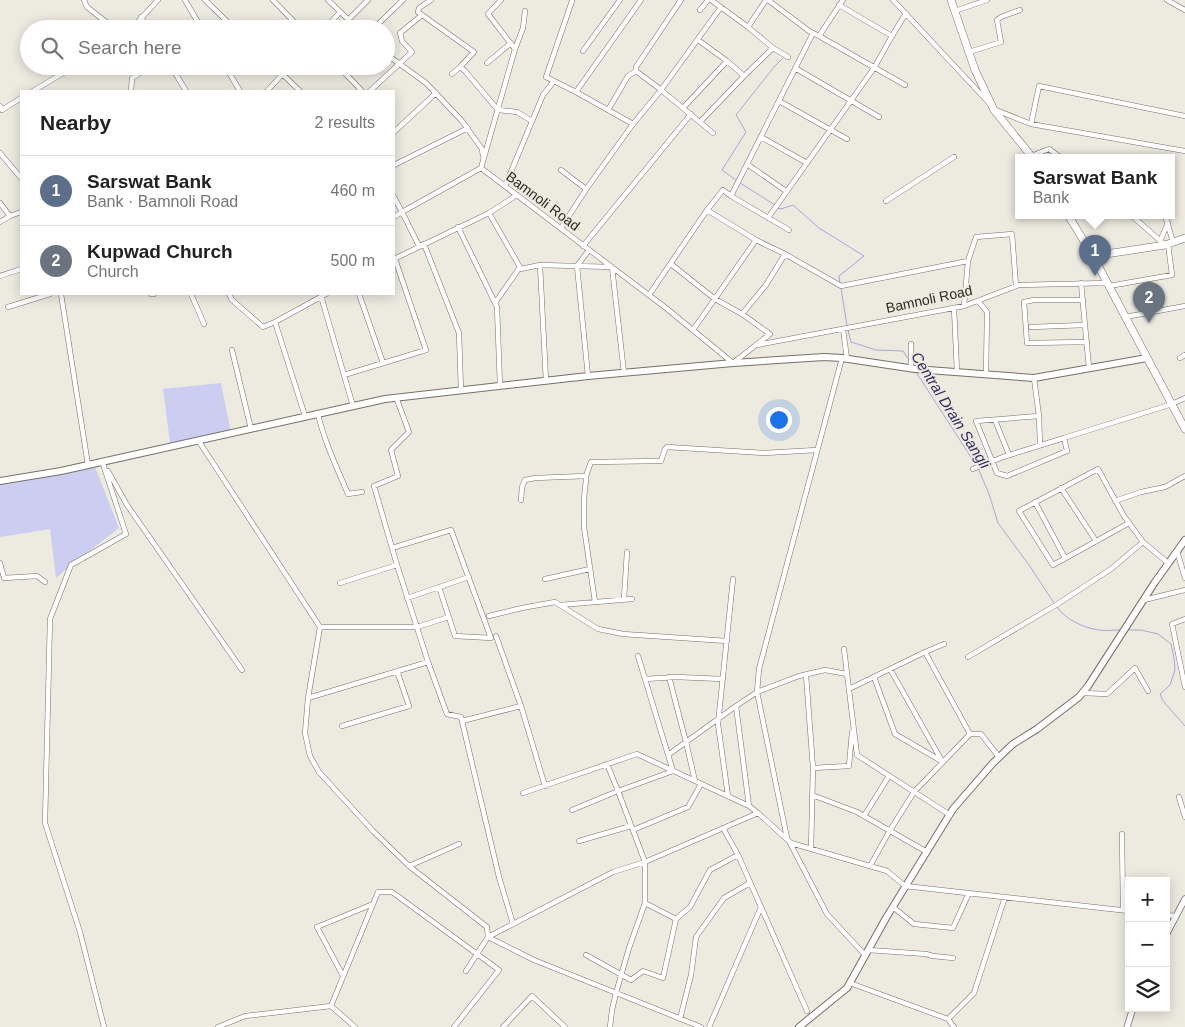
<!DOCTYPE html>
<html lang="en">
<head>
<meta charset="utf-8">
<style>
  body { margin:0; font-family:Arial,sans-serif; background:#f6f6f6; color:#222 }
  .controls { position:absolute; right:15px; bottom:15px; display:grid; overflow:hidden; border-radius:0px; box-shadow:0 2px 12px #0003 }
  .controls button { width:45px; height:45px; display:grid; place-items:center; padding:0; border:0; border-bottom:1px solid #e0e0e0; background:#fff; color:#222; font:25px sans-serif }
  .you { position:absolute; left:778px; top:419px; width:18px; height:18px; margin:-12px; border:4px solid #fff; border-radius:50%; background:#1a73e8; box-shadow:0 0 0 8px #1a73e833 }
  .badge { display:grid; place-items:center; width:32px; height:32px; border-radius:50%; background:#0b8043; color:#fff; font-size:16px; font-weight:700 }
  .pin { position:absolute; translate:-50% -41px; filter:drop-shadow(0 1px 2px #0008) }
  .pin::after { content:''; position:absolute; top:26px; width:18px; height:15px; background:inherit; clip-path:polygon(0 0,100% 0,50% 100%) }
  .popup { position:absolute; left:1015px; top:154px; width:160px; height:65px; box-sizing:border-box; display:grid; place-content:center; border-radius:0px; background:#fff; filter:drop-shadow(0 1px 4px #0005); font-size:16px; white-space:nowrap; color:#767676 }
  .popup b { font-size:19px; color:#222 }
  .popup::after { content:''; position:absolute; left:50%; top:100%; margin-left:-10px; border:10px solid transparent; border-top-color:#fff }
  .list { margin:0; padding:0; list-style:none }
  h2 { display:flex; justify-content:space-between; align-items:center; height:65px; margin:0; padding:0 20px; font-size:21px }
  h2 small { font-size:16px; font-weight:400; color:#767676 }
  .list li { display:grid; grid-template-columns:32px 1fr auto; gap:15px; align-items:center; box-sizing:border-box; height:70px; padding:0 20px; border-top:1px solid #e0e0e0 }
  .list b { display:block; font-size:19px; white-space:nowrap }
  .list p { margin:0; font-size:16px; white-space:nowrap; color:#767676 }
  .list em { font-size:16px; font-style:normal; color:#767676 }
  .icon { flex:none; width:28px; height:28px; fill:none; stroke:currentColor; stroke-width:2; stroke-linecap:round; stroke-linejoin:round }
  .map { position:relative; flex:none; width:1185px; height:1027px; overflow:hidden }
  .search { position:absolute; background:#fff; box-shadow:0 2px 12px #0003; left:20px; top:20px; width:375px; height:55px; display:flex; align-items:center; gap:12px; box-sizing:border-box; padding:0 18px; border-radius:28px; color:#767676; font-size:19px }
  .panel { position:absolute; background:#fff; box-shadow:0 2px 12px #0003; left:20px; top:90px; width:375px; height:205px; border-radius:0px }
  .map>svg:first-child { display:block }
</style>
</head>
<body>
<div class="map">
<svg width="1185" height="1027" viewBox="0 0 1185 1027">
  <rect width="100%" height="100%" fill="#edeae0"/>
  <path fill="#cccef1" d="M221,383L231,433L170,443L163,389Z
    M95,467L119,528L71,565L56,578L50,529L0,537V484Z"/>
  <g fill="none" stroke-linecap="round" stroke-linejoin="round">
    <path stroke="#a7a8d6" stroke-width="1" d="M737,181L722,170L746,132L736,115L774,67L783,58
      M740,183L775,205
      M778,208L781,209L793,205L819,228L864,256L839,276L840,284
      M841,288L847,326
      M848,330L851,342L876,350L903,351L909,360
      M916,372L976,465
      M978,468L989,494L998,523L1029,565L1054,603
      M1056,606C1065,619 1083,628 1099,630C1105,631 1113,630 1120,630
      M1126,630H1141L1158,634L1171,644L1174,658L1175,670L1170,685L1160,694L1163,701L1185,726"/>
    <g stroke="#737168" stroke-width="5.5">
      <path id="minor" d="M84,0L87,7L115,29
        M185,0L202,29
        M205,0L235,29
        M273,0L301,29
        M328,0L358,29
        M431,0L419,8L418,12L474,52L460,67
        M711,0L748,27L766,0
        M768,0L809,31L819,36L843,0
        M893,0L989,103
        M1167,0L1185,10
        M572,1L546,77L576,92L641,0
        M839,5L892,36L906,13
        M700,10L708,0
        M955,11L987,0
        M141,17L148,29
        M348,20L368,0
        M748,27L773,48
        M131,29L158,0
        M325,29L340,12
        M373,29L403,0
        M819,36L905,85
        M515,49L523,28L525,11
        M583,51L620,0
        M969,52L1001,42L997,20L1001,17L1020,10
        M386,54L426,83L462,121L482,149L483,157
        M727,61L744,76L773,48L788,57
        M487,63L511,43
        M171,66L186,91
        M225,66L240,91
        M274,66L300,91
        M338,66L362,91
        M795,68L879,117
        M636,71L660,89L713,133
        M452,74L460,67L465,71L498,110L517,112L532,121
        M33,91L75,66
        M131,91L132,78L152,66
        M267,91L290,66
        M370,91L412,52L402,41L400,33L422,15
        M576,92L633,124L661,90L721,7
        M779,101L847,139
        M0,106L2,110L21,98
        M683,108L727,61L698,40
        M608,110L628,76L636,71V67L681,0
        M996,110L1031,124L1185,151
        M700,122L744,76
        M1031,124L1039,86L1185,116
        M394,132L436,93
        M761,137L807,163
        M0,153L21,178
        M1031,156L1049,149L1060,157
        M747,164L786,191
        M394,165L468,128
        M481,168L666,308L733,363L770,334L742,314L715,299L671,264
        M561,170L586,189
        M505,186L543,95L554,81
        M394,197L402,212L481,168L515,49L488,14L501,0
        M886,201L954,157
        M0,203L10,216L21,212
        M707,210L756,240
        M489,213L517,195
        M1131,215L1165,245
        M1165,215L1173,242
        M394,217L402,212L419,246L424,244L459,333L461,390
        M768,218L874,68L892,36
        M0,222L10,216
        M458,227L497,307L500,386
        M561,228L587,188L633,124
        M789,230L731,196L813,33
        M1160,241L1168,223
        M583,246L691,114
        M394,259L489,213L521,269L540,265L612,267L624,373
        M968,261L976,237L1012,234L1016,286
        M540,265L546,381
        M0,276L21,269
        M1081,283L1089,368
        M1109,286L1172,275L1168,244
        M61,294L88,465
        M151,294H154
        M191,294L204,324
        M229,294L232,300L263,327L275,322
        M359,294L383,363
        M649,295L707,210L723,190L731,196
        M321,296L344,375L426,350L395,259
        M1083,300H1034L1024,302L1027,343L1087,342
        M978,301L987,312L986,374
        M495,303L520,267
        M8,307L50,294
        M954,308L957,372
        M742,314L766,285L785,254
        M1125,317L1185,306
        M1031,327L1085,325
        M843,329L847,359
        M693,330L756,240L785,254L841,286L968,261L964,306
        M911,344V368
        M757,345L964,306L1019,285L1107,283
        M232,350L251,429
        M1180,358L1185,355
        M344,375L353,406
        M588,376L577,266L589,250
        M1034,378L1039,416L1040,445
        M396,397L409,432L391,450L398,476L374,486L397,565L428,662
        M318,414C324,441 337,468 348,494L362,492
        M305,416L275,322L326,294
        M1039,416L976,421L997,473L1007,476L1067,451L1064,438L1172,404L1185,398
        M995,420L1009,455
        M198,440L320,627L308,698L428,662L447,714L461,717L499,877L513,924
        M102,461L126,534L71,565L50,619L45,823L80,932L104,1027
        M973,469L1003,457L1064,438
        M108,471L127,505L242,670
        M1061,488L1096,541
        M521,500L522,487L525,480L535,478L586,476
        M1115,501L1141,492L1165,487L1185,476
        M1035,502L1065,558
        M1129,523L1053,565L1019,511L1098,469L1124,516L1143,542L1168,563
        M392,548L451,530L491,638L455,636L439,587
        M1177,551L1185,578
        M0,563L4,578L37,576L45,582
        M545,579L590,569
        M340,583L397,565
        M407,598L469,577
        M624,599L627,552
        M1144,600L1185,590
        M595,602L584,527V498L586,480V476L591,462L661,461L665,449L667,447L764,453L817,450
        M560,605L632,599
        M489,616L522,608L555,602L598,629L623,634L727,641
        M1185,619L1172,624L1185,687
        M320,627H417L449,617
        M496,636L521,706L545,786
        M844,649L857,755L950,815
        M925,652L944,644
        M638,656L673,771
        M968,657L1056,605L1111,569L1143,542
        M890,669L942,761
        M806,675L813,768L811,849
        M669,677L686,742L695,781
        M874,677L895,734L943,762
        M645,679L676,677L723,679
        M849,689L925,652L970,734H981L999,757
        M1082,693L1107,694L1135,668L1148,691
        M308,698L305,733L310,756L319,772L373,831L409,866L487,927L488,937L613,872L645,862L618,791L673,771
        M462,721L521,706
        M342,726L409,706L397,671
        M668,755L736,706
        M813,768L849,766L852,732
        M523,793L637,754L749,806L758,813L791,843L887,871L905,886L1129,911
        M812,795L857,812L927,852
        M728,796L718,724L733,579
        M1179,797L1185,817
        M749,806L736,706L757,692L759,669L842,358
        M572,810L618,791L607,764
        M864,816L889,776
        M723,828L738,855L710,870L690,907L676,919L645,903V862L758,813
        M633,830L688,807L701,784
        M1122,834L1123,910
        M787,838L757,692L799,676L825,670L847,674
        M579,841L631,826
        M790,843L827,914L865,955
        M738,855L807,1011
        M409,866L459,844
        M870,866L889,832L914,792L970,734
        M893,907L914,924L953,928L969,893
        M1166,915L1176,916
        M868,950L926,954L933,956L953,958
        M586,955L631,980L643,971L663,978L676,919
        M466,971L488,937L534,960L701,1027
        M343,976L317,927L373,904
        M850,983L948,1019L974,993L1005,897
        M331,1006L378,892H392L499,970L454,1027
        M680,1019L691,975L696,937L724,898L750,883
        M948,1019L954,1027
        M218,1027L245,1016L331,1006L355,1027
        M503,1027L532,996L565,1027
        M610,1027L612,1010L616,993L629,948L645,903
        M709,1027L761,907"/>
    </g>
    <g stroke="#737168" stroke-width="7">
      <path id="tertiary" d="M1166,935L1185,899
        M1127,1027L1133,1008"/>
    </g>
    <g stroke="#737168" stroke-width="8">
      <path id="secondary" d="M0,481L61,471L385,399L588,376L733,363L824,357L842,358L915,369L1034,378L1147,358
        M799,1027L847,988L886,918L953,809L993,763L1013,744L1037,729L1079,697L1088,686L1155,582L1185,540"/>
    </g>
    <g stroke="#737168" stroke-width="8">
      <path id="primary" d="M951,0L975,70L994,110L1032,157
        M1068,215L1093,256L1185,429
        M1093,256L1165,245L1185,238"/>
    </g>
    <use href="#minor" stroke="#fff" stroke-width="4.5"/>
    <use href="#tertiary" stroke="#fff" stroke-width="5.5"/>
    <use href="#secondary" stroke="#fff" stroke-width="6"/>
    <use href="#primary" stroke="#fff" stroke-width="7"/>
  </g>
  <g text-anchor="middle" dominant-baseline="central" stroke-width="4" stroke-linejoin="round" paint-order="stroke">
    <g font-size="14" fill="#292824" stroke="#edeae0">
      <text transform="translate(543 201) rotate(37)">Bamnoli Road</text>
      <text transform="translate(929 299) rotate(-12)">Bamnoli Road</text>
    </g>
    <g font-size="15" font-style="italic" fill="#2e2961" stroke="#edeae0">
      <text transform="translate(951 410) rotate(58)">Central Drain Sangli</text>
    </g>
  </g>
</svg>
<div class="controls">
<button>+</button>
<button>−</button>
<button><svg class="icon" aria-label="layers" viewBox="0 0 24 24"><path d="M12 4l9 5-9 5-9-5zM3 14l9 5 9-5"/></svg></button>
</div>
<div class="you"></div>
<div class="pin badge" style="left:1095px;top:276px;background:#5c6f8a">1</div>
<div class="popup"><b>Sarswat Bank</b>Bank</div>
<div class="pin badge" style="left:1149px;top:323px;background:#6b7280">2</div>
<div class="search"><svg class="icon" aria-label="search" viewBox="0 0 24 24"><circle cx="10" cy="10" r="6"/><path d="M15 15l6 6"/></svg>Search here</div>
<section class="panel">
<h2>Nearby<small>2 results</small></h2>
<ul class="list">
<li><span class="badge" style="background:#5c6f8a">1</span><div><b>Sarswat Bank</b><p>Bank · Bamnoli Road</p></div><em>460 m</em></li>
<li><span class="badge" style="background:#6b7280">2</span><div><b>Kupwad Church</b><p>Church</p></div><em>500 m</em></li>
</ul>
</section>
</div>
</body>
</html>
